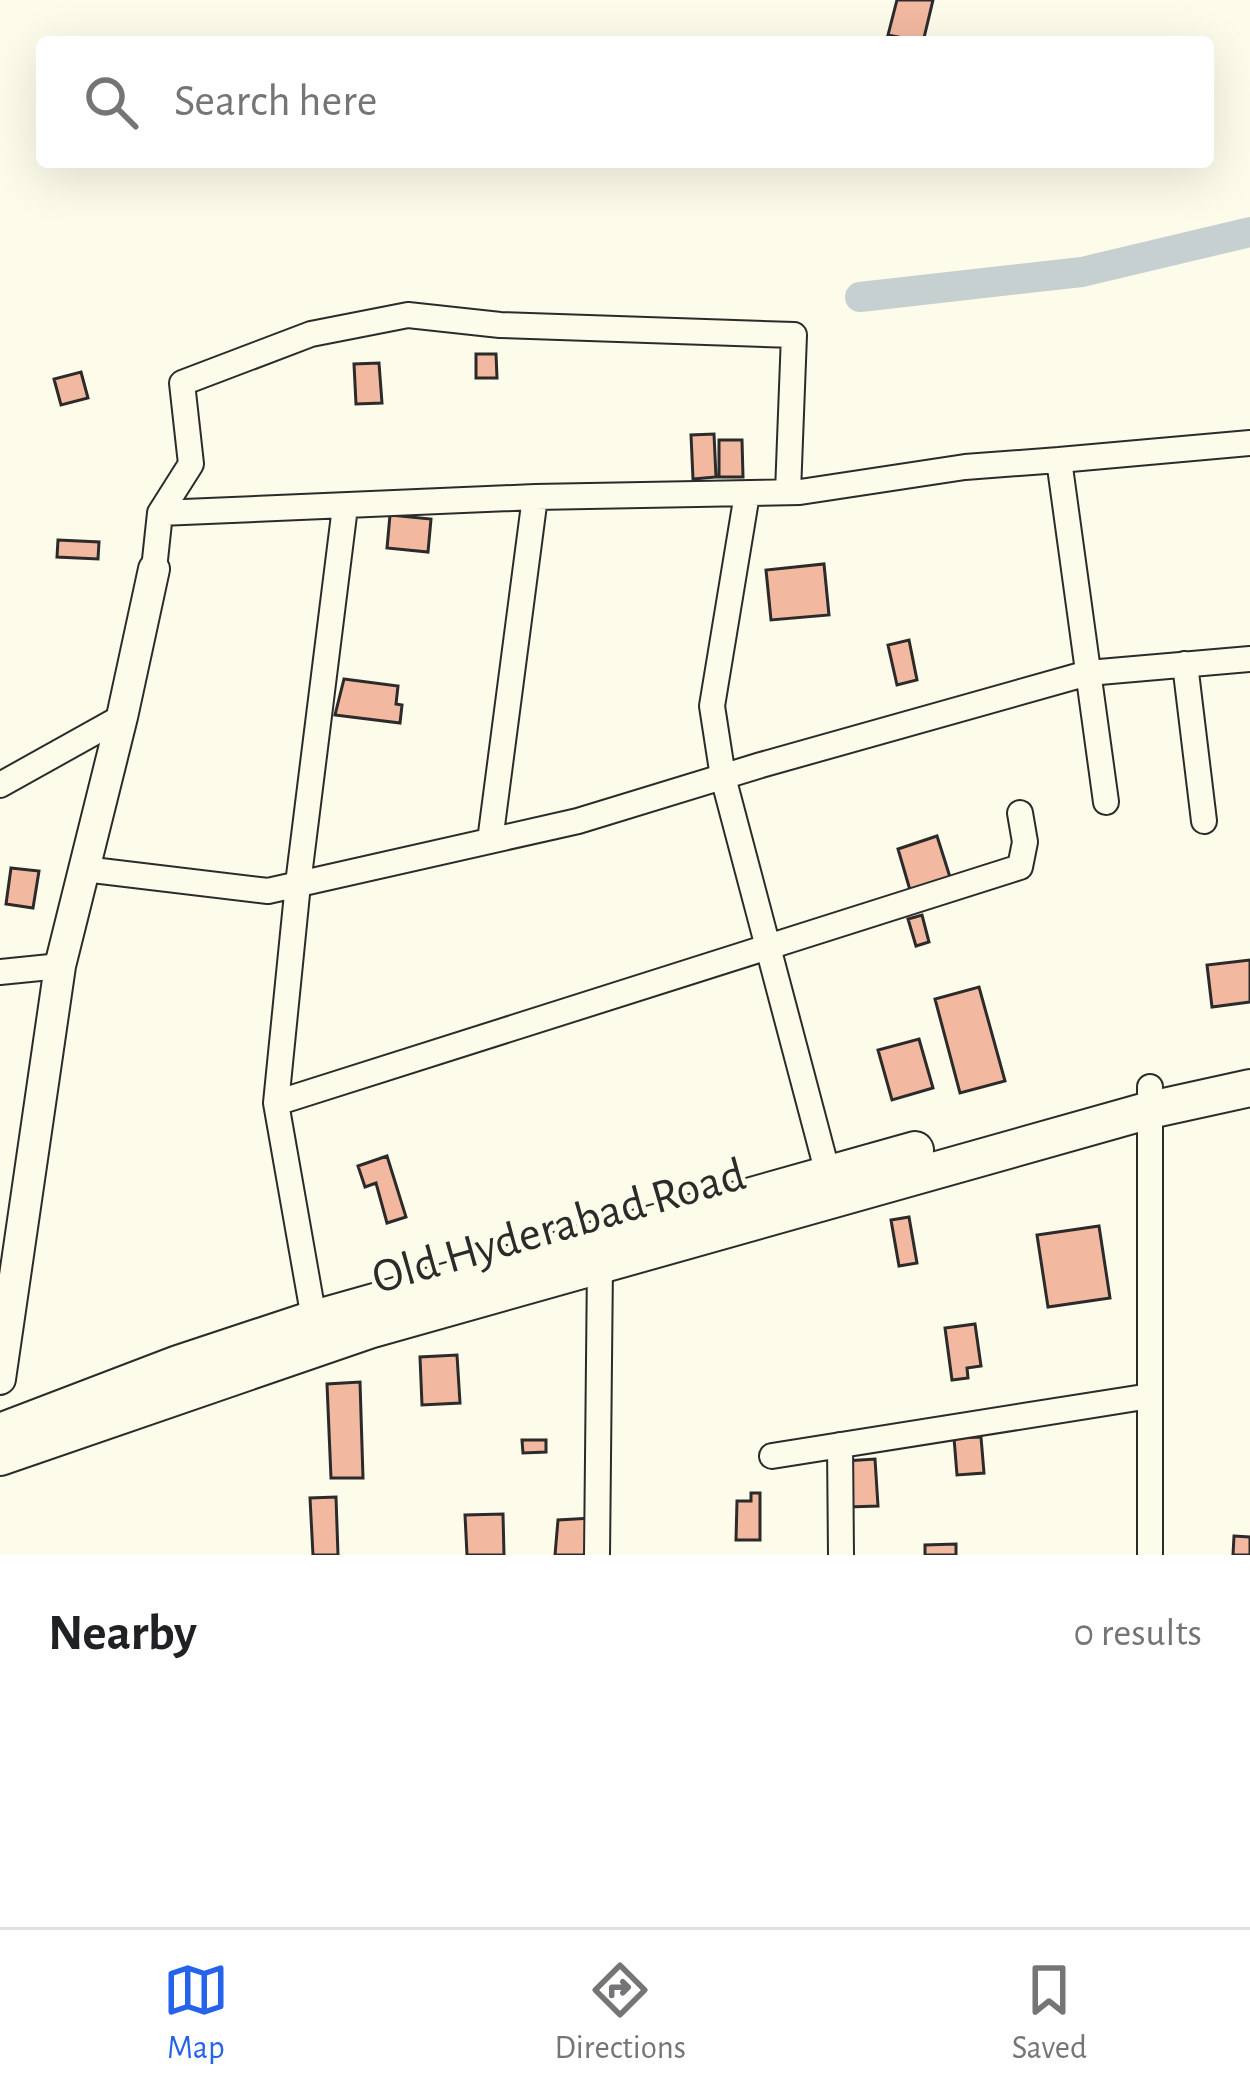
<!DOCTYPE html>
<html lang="en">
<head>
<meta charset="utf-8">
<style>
  body { margin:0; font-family:"Alegreya Sans",sans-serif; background:#f6f6f6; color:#202124 }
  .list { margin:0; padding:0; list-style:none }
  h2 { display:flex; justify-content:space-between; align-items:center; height:156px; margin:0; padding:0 48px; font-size:51px }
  h2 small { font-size:39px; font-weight:400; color:#757577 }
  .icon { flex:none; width:66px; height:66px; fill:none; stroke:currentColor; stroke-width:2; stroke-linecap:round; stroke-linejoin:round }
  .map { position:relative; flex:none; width:1250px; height:1555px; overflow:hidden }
  .search { position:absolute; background:#fff; box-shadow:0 12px 48px #0002; left:36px; right:36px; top:36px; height:132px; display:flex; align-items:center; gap:30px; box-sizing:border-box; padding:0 42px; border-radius:12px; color:#757577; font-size:45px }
  .sheet { height:372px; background:#fff }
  nav { display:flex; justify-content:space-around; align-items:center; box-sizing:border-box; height:168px; border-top:3px solid #e0e0e0; background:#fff; font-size:33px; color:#757577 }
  nav a { display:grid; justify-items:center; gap:6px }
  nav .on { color:#2563eb }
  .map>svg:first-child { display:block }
</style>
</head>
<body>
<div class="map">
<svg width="1250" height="1555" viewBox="0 0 1250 1555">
  <rect width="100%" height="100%" fill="#fdfbea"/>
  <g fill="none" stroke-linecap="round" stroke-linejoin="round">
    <path stroke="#c7d0d0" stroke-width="30" d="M860,297L1082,272L1250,232"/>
  </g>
  <path fill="#f2b8a0" stroke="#2b2b2b" stroke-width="3" d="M897,0H933L923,42L888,35Z
    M476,354H496L497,378H476Z
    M379,363L382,403L356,404L354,364Z
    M81,372L88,398L61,405L54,379Z
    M714,434L716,477L693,479L691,435Z
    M719,440H742L743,477H719Z
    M390,515L431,519L428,552L387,548Z
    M58,540L99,542L98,559L57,557Z
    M824,564L829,615L771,620L766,570Z
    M909,640L917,680L897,685L888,645Z
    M344,679L398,686L396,704L402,705L400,723L335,715Z
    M937,836L950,877L910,890L898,849Z
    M11,868L39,871L33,908L6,904Z
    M922,915L929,942L916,946L908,919Z
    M1250,960V1002L1212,1007L1207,965Z
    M979,987L1005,1081L960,1093L935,999Z
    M919,1039L933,1088L892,1100L878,1050Z
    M387,1156L406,1217L387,1223L376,1183L365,1187L358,1166Z
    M909,1217L917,1263L899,1266L891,1220Z
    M1099,1226L1110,1298L1048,1307L1037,1235Z
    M975,1324L981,1366L967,1368L968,1378L952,1380L945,1328Z
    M457,1355L460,1403L422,1405L420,1357Z
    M360,1382L363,1478H331L327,1384Z
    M981,1437L984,1473L957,1475L954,1438Z
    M522,1440H546V1452L523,1453Z
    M875,1459L878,1506L848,1507L845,1461Z
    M751,1493H760V1540H736L737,1501H751Z
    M336,1497L338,1555H313L310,1498Z
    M503,1514L504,1555H467L465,1515Z
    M592,1518L594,1555H555L558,1520Z
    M1234,1536L1250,1537V1555H1233Z
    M956,1544V1555H925V1545Z"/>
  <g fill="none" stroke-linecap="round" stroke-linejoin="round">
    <g stroke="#2b2b2b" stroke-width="28">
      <path id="minor" d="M747,494L712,706L723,777L828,1174
        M160,513L535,497L800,492L965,467L1059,460
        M154,569L160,513L191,464L182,383L311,334L408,315L500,325L794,335L788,492
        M1185,664L1204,821
        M0,785L122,717
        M1106,802L1059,460L1250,443
        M490,841L535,497
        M84,869L268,891L578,821L761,765L1088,673L1250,659
        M0,972L60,966
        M1150,1087V1555
        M276,1103L1020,867L1025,842L1020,813
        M314,1319L276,1103L298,884L345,507
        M840,1445L841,1555
        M772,1456L1150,1396
        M597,1555L600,1264"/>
    </g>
    <g stroke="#2b2b2b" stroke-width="34">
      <path id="tertiary" d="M0,1379L60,966L122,717L154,569"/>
    </g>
    <g stroke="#2b2b2b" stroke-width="40">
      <path id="secondary" d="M0,1432L178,1364L314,1319L915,1150
        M0,1457L369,1330L1150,1110L1250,1088"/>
    </g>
    <use href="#minor" stroke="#fdfbea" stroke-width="24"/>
    <use href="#tertiary" stroke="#fdfbea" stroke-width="30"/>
    <use href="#secondary" stroke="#fdfbea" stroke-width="36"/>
  </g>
  <g text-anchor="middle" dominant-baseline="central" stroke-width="9" stroke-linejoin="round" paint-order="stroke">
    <g font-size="48" fill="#2b2b2b" stroke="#fdfbea">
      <text transform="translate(559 1227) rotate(-16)">Old Hyderabad Road</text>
    </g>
  </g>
</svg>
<div class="search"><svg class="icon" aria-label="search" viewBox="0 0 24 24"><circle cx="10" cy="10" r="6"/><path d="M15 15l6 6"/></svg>Search here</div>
</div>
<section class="sheet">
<h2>Nearby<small>0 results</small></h2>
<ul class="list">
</ul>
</section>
<nav>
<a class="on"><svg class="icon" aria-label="map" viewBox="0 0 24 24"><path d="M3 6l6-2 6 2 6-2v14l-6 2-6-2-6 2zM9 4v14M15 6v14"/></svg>Map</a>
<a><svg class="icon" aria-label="directions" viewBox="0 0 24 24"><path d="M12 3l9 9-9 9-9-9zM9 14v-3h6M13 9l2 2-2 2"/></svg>Directions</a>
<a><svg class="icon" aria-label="saved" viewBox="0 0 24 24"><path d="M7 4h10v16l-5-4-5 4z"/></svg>Saved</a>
</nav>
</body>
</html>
